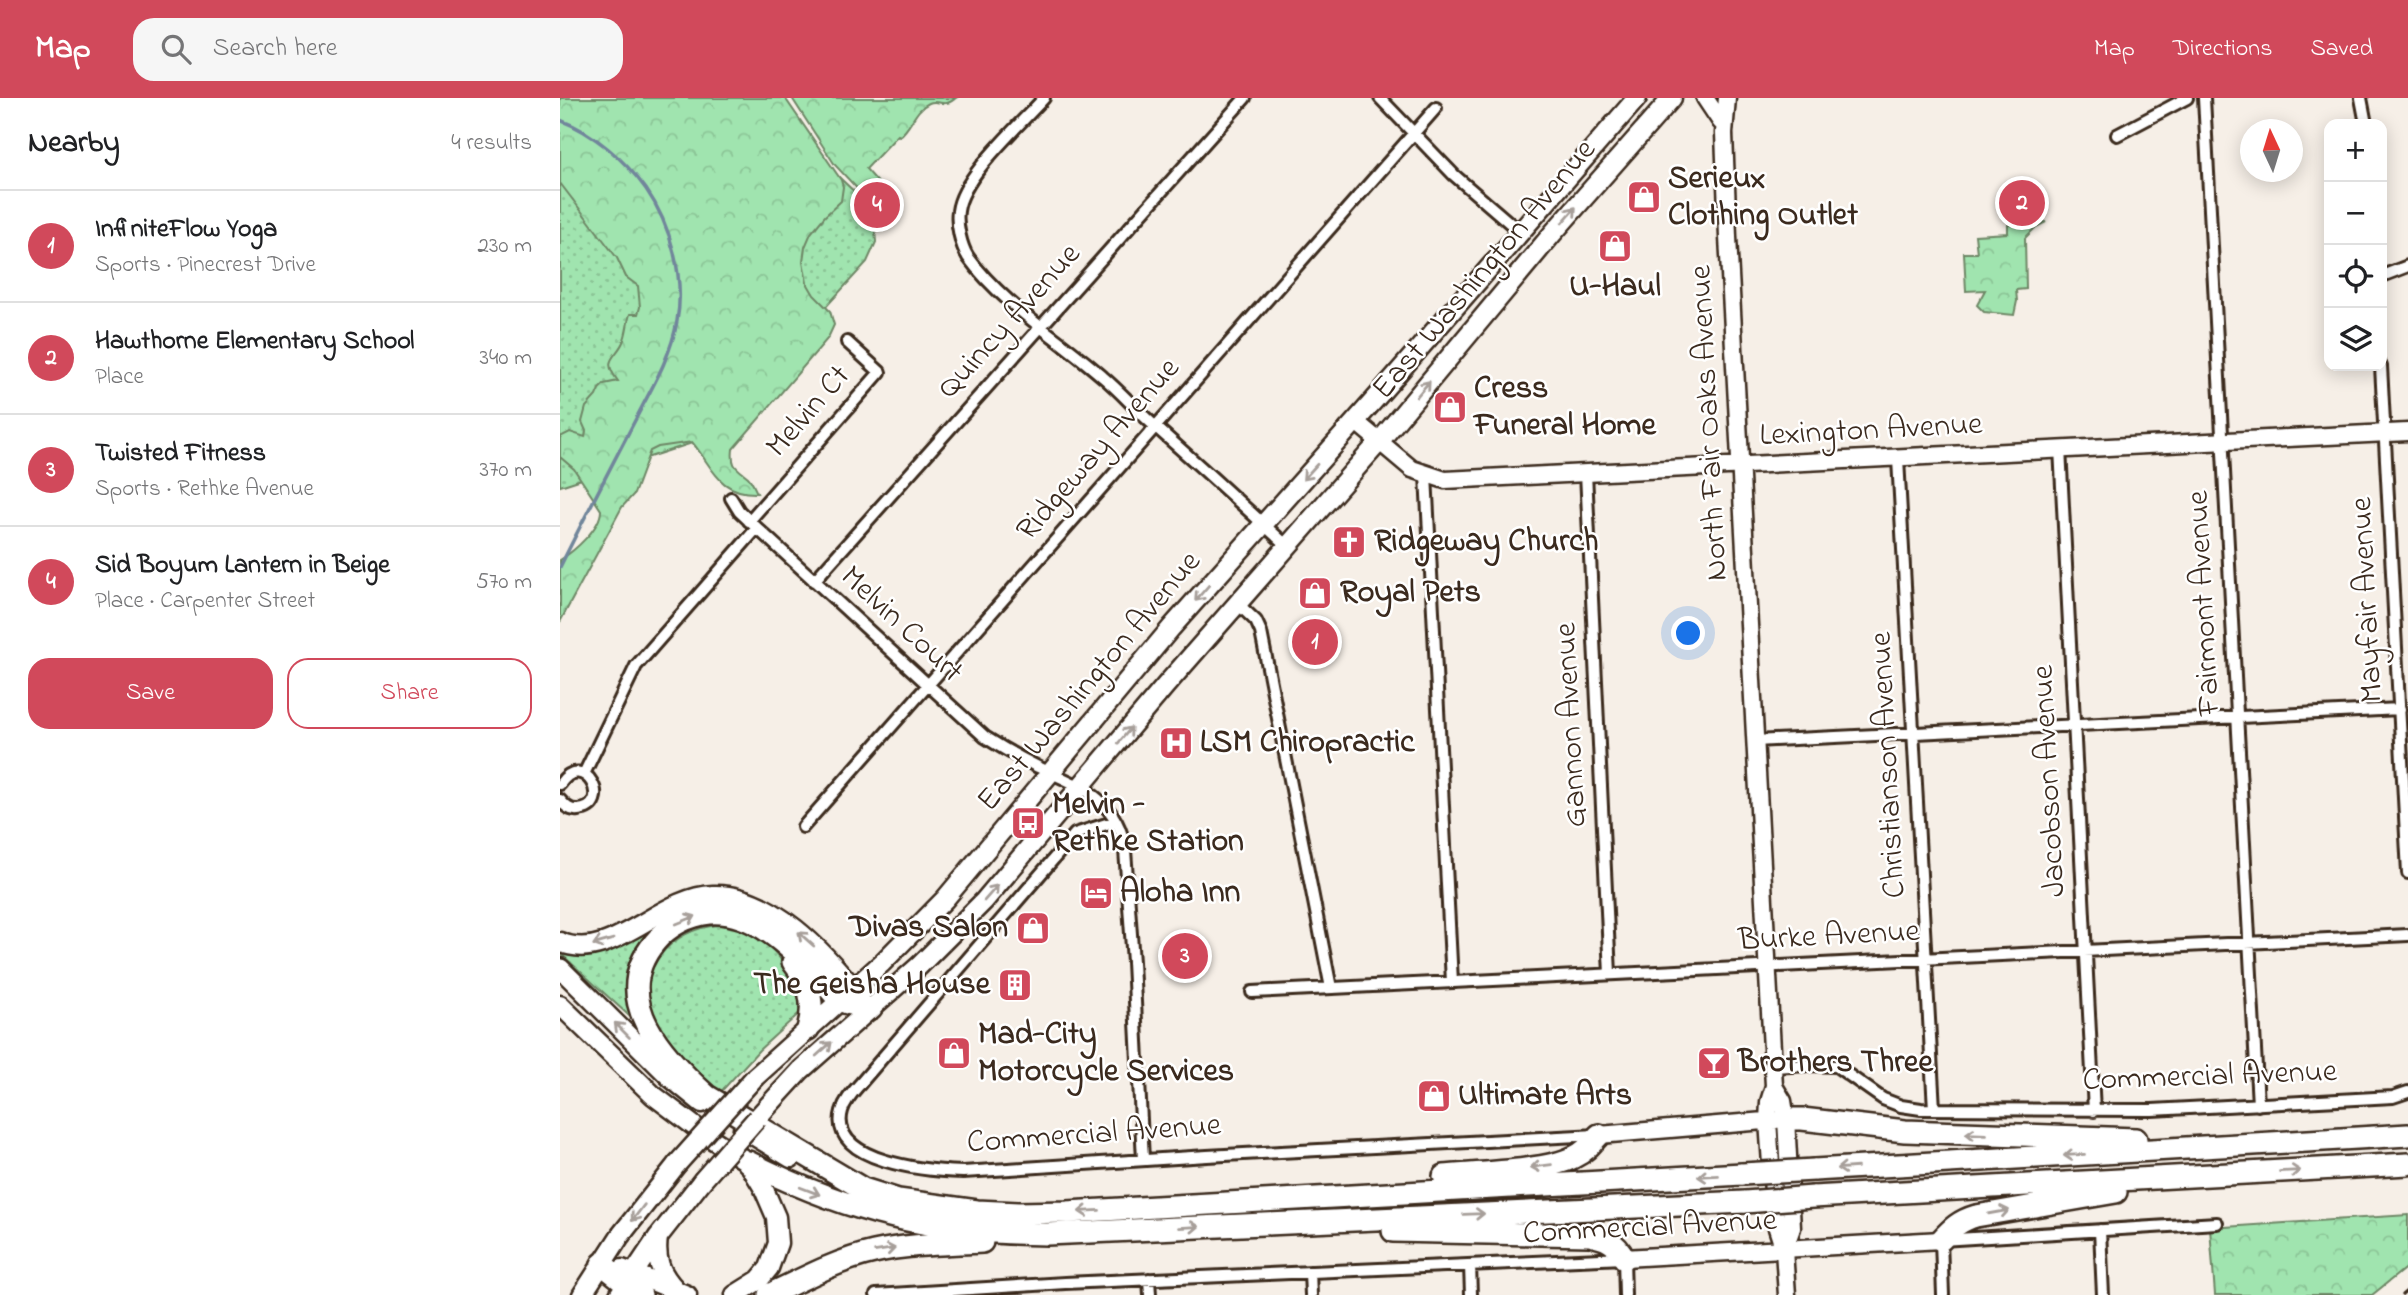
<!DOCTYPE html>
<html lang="en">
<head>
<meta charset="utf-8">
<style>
  body { margin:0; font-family:"Indie Flower",sans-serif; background:#f6f6f6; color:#202124 }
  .controls { position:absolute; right:21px; top:21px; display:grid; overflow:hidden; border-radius:14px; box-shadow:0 4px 18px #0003 }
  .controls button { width:63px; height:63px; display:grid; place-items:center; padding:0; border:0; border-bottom:2px solid #e0e0e0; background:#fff; color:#202124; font:35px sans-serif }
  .compass { position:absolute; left:1680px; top:21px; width:63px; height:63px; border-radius:50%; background:#fff; box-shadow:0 4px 18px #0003; rotate:356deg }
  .you { position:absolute; left:1129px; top:536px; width:24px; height:24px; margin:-18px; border:5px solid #fff; border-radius:50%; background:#1a73e8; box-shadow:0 0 0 10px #1a73e833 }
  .badge { display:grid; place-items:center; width:46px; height:46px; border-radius:50%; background:#d1495b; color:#fff; font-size:23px; font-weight:700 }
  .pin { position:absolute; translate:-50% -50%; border:4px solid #fff; box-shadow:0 2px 7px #0006 }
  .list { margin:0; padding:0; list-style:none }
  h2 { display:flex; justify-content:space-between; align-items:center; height:91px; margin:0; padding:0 28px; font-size:30px }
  h2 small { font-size:23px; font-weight:400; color:#757577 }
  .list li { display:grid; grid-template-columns:46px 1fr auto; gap:21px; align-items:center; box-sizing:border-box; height:112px; padding:0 28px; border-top:2px solid #e0e0e0 }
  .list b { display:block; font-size:26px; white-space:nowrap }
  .list p { margin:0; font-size:23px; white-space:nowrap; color:#757577 }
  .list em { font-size:23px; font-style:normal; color:#757577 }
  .actions { display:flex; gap:14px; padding:21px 28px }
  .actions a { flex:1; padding:16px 0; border:2px solid #d1495b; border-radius:21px; text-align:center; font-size:24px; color:#d1495b }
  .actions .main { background:#d1495b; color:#fff }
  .icon { flex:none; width:38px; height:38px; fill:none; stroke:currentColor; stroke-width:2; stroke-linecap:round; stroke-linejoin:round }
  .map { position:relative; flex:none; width:1848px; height:1197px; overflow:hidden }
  header { display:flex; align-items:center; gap:42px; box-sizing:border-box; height:98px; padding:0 35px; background:#d1495b; color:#fff }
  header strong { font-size:33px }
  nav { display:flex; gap:38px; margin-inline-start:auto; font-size:24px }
  .search { width:490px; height:63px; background:#f6f6f6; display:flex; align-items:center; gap:18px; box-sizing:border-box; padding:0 24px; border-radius:21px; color:#757577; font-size:26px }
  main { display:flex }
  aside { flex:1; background:#fff }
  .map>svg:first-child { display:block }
</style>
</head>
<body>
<header>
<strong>Map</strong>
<div class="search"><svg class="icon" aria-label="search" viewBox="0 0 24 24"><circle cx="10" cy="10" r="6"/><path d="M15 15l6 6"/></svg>Search here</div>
<nav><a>Map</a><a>Directions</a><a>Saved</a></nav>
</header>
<main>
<aside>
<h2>Nearby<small>4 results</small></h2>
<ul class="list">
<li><span class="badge">1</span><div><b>InfiniteFlow Yoga</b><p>Sports · Pinecrest Drive</p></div><em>230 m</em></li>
<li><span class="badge">2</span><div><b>Hawthorne Elementary School</b><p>Place</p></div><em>340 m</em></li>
<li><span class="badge">3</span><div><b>Twisted Fitness</b><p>Sports · Rethke Avenue</p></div><em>370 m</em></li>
<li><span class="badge">4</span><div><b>Sid Boyum Lantern in Beige</b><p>Place · Carpenter Street</p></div><em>570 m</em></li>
</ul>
<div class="actions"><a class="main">Save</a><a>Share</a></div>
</aside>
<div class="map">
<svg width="1848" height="1197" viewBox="0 0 1848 1197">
  <defs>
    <pattern id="grass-dots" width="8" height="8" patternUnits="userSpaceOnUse" patternTransform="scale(1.75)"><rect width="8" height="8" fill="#a0e4af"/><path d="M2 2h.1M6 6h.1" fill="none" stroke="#8bc496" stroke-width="1.8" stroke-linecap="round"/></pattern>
    <pattern id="forest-crowns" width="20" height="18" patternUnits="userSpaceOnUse" patternTransform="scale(1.75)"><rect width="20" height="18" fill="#a0e4af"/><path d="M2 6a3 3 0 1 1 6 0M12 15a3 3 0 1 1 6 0" fill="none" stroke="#8bc496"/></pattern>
  </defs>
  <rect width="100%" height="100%" fill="#f6efe7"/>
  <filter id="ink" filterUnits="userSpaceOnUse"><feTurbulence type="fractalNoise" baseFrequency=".0143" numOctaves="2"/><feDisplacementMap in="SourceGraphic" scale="14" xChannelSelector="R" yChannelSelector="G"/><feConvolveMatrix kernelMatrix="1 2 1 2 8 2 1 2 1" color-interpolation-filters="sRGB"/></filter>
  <g filter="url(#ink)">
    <path fill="url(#grass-dots)" stroke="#6e8766" stroke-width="2" d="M0,0L265,66L301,100L314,119L316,144L307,164L145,341L0,388Z
      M113,815L204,818L98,830L76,924L0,855V849Z
      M158,827L179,830L207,845L235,878L245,910L199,952L158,997C153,993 146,989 141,984C132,977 94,930 91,921C74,872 111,831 158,827Z"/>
    <path fill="url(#forest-crowns)" stroke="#6e8766" stroke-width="2" d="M0,0H225L281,82L283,89L281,103L265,118L251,135L245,149L243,163L247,185L254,197L270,213L274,227L268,240L173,351C171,369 176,369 188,379C192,383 194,389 197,395C158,396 153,369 132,344L98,349L90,353L74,396L62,409L0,524V462C14,453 41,430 41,412L14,371L0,359V339L10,334L25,339L26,333L22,324L26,309L36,298L39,291L44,286L58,283C41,261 56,260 63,244C67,236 67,225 70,216H78L80,209L78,188L66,179L57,160L0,85Z
      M232,0H396C393,2 390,5 386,5C380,6 375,2 369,5C355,11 351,30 340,38L338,37L306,71L331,99L333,111L321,116L275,67Z
      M1486,124L1476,129L1465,140L1466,191L1456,192L1457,203L1454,217L1424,214L1417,207L1425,192L1406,193L1404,155H1417L1415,137L1448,135V127Z
      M1848,1117V1168L1812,1197H1655L1650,1130Z"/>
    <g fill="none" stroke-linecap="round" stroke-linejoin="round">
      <path stroke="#71869b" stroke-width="3.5" d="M0,22C34,35 65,62 86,91C111,127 125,180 117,223C112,253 97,281 83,307C55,361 27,414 0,469"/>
      <g stroke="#3b2a1e" stroke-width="16">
        <path id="street" d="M484,0C460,27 402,78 398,113C396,126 401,148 408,159C442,206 500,241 543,279C562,295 578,314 597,330C641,369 684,408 727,448
          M820,0L894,77L959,133
          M1644,0L1698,1007
          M1801,0L1806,26
          M1557,37L1627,0
          M1822,178L1848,168
          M1821,268L1848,775
          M1500,350L1534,1013
          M1338,361L1374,1011
          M1026,375L1050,876
          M866,377L892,884
          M171,400L179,413L197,430L425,639C442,650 460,660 478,669C520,688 558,701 565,752L573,864L583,1062
          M189,423L320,274L287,244
          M254,483L685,0
          M677,505L696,523L701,534L771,890
          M1195,643L1840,611
          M24,676L76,568L197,430
          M0,686C24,650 55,709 18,712C10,713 5,708 0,702
          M556,723L515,736L300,986C293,994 285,1002 282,1013C267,1065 371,1073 403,1074L647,1058L1037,1037
          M243,729L876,10
          M692,894L1848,837
          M1213,969L1249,967L1276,968L1323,1001L1341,1008L1361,1011L1592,1012L1833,999L1848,994
          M1540,1132L1543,1197
          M910,1167L911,1197
          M750,1174L751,1197
          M589,1181L590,1197
          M316,1197L505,1185L1064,1160L1065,1197
          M1383,1197L1381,1142L1657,1125"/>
      </g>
      <g stroke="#3b2a1e" stroke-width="21">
        <path id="secondary" d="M1145,0L1161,24
          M1167,0L1164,35L1168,139L1214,988L1209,1004L1208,1023L1214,1109L1217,1130L1224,1152L1227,1197
          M795,323L852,371L885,382L1848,334
          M1214,988L1223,1003L1226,1021L1232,1130L1224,1152
          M1039,1037L1216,1022
          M1064,1160L1381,1142"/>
      </g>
      <g stroke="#3b2a1e" stroke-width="23">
        <path id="primary" d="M0,844C50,867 100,798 153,797C211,795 266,856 299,897
          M0,870L111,980L142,1005
          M0,907L93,997L146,1037L188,1064L203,1089L216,1119L218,1145L209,1170L199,1182L175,1197
          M195,979L322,865L385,801L611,530L817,299L1077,0
          M197,1020L241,972L359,868L424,803L606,587L819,344L993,135L1112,0
          M183,1031L231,1060
          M98,1139C95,1161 100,1175 116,1192
          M62,1171L127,1197
          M22,1197L60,1138L117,1066
          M59,1197L98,1139L142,1083"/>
      </g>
      <g stroke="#3b2a1e" stroke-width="26">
        <path id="highway" d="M233,864C249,884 256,905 248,931
          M311,910C302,908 287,907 280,902C272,896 265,884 258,878C230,849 193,812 150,815C129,817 108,828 95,844C47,901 105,960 147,998L303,1091L338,1102L417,1113L458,1115L507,1114L1182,1076
          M1226,1021H1242L1345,1033L1576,1041
          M188,1064C290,1115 373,1135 487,1136L1185,1104
          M1254,1072L1848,1037
          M884,1078C916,1075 988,1073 1014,1059C1025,1054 1031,1046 1039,1037
          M1253,1099L1848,1066
          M833,1133L1029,1137C1046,1140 1056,1144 1064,1160
          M1381,1142C1392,1130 1399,1123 1416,1118L1556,1094
          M42,1166L81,1197
          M209,1197C242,1181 278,1162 314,1154C349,1146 387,1146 422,1144"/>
      </g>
      <use href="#street" stroke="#fff" stroke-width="10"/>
      <use href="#secondary" stroke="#fff" stroke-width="16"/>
      <use href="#primary" stroke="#fff" stroke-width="18"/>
      <use href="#highway" stroke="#fff" stroke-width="21"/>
      <path stroke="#3b2a1e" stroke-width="3.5" d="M1842,1197L1848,1192"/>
      <g stroke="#3b2a1e" stroke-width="23" stroke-linecap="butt">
        <path id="primary-bridge" d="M117,1066L195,979
          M142,1083L197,1020"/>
      </g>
      <g stroke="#3b2a1e" stroke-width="26" stroke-linecap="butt">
        <path id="highway-bridge" d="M1182,1076L1254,1072
          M1185,1104L1253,1099"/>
      </g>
      <use href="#primary-bridge" stroke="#fff" stroke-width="18"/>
      <use href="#highway-bridge" stroke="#fff" stroke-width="21"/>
    </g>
    <defs><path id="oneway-shaft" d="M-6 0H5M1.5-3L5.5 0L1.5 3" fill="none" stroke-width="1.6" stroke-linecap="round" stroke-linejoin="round" transform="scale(1.75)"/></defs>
    <g stroke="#a79f9a">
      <use href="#oneway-shaft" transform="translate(1009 117) rotate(-49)"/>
      <use href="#oneway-shaft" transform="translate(863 291) rotate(-50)"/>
      <use href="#oneway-shaft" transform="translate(750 374) rotate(132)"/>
      <use href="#oneway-shaft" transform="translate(642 495) rotate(131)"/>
      <use href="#oneway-shaft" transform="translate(565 637) rotate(-50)"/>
      <use href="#oneway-shaft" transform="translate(431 795) rotate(-49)"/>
      <use href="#oneway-shaft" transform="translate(126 822) rotate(-22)"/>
      <use href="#oneway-shaft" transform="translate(246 841) rotate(-138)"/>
      <use href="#oneway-shaft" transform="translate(43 844) rotate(164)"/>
      <use href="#oneway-shaft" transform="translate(62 932) rotate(-135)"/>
      <use href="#oneway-shaft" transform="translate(264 951) rotate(-42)"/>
      <use href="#oneway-shaft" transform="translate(1416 1036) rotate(-178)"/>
      <use href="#oneway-shaft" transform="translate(1514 1057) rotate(177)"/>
      <use href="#oneway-shaft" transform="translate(981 1068) rotate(173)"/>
      <use href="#oneway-shaft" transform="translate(1287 1070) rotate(176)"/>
      <use href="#oneway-shaft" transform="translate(1730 1073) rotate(-3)"/>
      <use href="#oneway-shaft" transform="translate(1148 1078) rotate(177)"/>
      <use href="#oneway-shaft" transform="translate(250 1093) rotate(21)"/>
      <use href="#oneway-shaft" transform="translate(529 1113) rotate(177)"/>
      <use href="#oneway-shaft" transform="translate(1439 1114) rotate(-10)"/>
      <use href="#oneway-shaft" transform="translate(78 1115) rotate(127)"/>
      <use href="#oneway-shaft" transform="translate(914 1116) rotate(-2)"/>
      <use href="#oneway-shaft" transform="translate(629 1129) rotate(-3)"/>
      <use href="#oneway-shaft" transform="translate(325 1152) rotate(-9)"/>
    </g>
  </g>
  <defs>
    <g id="shop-square" transform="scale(1.75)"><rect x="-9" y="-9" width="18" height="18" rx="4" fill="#d1495b" stroke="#fff"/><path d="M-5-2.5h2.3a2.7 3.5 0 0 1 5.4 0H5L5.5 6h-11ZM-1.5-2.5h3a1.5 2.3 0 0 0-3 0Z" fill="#fff"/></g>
    <g id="church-square" transform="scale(1.75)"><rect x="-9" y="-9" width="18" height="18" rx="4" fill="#d1495b" stroke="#fff"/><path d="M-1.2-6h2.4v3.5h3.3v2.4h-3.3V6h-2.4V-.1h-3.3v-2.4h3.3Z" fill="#fff"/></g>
    <g id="hospital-square" transform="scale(1.75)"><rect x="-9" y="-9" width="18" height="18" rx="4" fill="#d1495b" stroke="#fff"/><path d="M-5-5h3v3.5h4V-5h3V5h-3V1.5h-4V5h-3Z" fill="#fff"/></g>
    <g id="bus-square" transform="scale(1.75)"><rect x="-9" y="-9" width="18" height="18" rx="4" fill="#d1495b" stroke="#fff"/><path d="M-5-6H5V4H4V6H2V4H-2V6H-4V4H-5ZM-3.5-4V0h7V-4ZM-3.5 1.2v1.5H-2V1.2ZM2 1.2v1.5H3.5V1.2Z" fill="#fff"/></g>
    <g id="hotel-square" transform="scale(1.75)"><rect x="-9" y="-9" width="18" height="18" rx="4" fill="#d1495b" stroke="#fff"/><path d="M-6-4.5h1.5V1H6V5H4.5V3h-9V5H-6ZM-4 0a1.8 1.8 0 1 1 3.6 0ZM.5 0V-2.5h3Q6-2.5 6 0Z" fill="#fff"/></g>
    <g id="building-square" transform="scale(1.75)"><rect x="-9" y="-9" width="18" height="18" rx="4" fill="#d1495b" stroke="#fff"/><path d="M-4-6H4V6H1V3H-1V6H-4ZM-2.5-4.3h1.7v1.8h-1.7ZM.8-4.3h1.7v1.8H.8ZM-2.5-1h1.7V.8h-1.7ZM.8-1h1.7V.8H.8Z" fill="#fff"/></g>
    <g id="bar-square" transform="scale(1.75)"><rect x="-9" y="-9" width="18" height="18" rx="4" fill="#d1495b" stroke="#fff"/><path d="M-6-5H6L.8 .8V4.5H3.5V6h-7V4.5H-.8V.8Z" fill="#fff"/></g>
  </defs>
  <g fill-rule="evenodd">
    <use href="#shop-square" x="1084" y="99"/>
    <use href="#shop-square" x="1055" y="148"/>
    <use href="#shop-square" x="890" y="309"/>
    <use href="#church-square" x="789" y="444"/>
    <use href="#shop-square" x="755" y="495"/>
    <use href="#hospital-square" x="616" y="645"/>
    <use href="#bus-square" x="468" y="725"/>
    <use href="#hotel-square" x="536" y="795"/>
    <use href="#shop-square" x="473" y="830"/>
    <use href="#building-square" x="455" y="887"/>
    <use href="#shop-square" x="394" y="955"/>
    <use href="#bar-square" x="1154" y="965"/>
    <use href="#shop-square" x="874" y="998"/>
  </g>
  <g text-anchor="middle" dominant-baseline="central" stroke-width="5" stroke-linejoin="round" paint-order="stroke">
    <g font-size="32" font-weight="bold" fill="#3b2a1e" stroke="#fff" text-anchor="start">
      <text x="1108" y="81">Serieux<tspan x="1108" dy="37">Clothing Outlet</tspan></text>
      <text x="1055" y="189" text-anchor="middle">U-Haul</text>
      <text x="914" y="291">Cress<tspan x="914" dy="37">Funeral Home</tspan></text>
      <text x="814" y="444">Ridgeway Church</text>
      <text x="780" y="495">Royal Pets</text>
      <text x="640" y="645">LSM Chiropractic</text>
      <text x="492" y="707">Melvin -<tspan x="492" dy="37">Rethke Station</tspan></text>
      <text x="560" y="795">Aloha Inn</text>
      <text x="448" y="830" text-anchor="end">Divas Salon</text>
      <text x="430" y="887" text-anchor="end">The Geisha House</text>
      <text x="418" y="937">Mad-City<tspan x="418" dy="37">Motorcycle Services</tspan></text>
      <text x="1178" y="965">Brothers Three</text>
      <text x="898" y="998">Ultimate Arts</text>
    </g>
    <g font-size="32" fill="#3b2a1e" stroke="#fff">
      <text transform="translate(925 172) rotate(-50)">East Washington Avenue</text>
      <text transform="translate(450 224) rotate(-48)">Quincy Avenue</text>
      <text transform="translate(249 314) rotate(-49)">Melvin Ct</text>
      <text transform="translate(1150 325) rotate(-93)">North Fair Oaks Avenue</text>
      <text transform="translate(1311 333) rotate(-3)">Lexington Avenue</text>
      <text transform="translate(539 352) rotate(-49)">Ridgeway Avenue</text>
      <text transform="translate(1808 502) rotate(-93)">Mayfair Avenue</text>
      <text transform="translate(1645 505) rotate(-93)">Fairmont Avenue</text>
      <text transform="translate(341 527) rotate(43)">Melvin Court</text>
      <text transform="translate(530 584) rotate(-50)">East Washington Avenue</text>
      <text transform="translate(1012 627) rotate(-93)">Gannon Avenue</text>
      <text transform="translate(1329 667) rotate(-93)">Christianson Avenue</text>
      <text transform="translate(1490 683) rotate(-93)">Jacobson Avenue</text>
      <text transform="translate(1269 839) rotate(-3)">Burke Avenue</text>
      <text transform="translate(1650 979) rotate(-2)">Commercial Avenue</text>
      <text transform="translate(534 1037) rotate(-4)">Commercial Avenue</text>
      <text transform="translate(1090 1130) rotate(-3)">Commercial Avenue</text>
    </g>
  </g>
</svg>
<div class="controls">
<button>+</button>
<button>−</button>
<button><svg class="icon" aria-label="locate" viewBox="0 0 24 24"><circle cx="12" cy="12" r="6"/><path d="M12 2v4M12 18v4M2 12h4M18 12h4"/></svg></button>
<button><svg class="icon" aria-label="layers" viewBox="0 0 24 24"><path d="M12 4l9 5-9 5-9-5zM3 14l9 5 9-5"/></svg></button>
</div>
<svg class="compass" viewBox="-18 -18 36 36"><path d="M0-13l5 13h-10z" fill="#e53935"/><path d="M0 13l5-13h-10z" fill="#757577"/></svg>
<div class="you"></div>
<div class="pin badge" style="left:755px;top:544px">1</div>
<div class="pin badge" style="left:1462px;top:105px">2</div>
<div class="pin badge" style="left:625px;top:858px">3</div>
<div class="pin badge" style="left:317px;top:107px">4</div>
</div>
</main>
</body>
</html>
